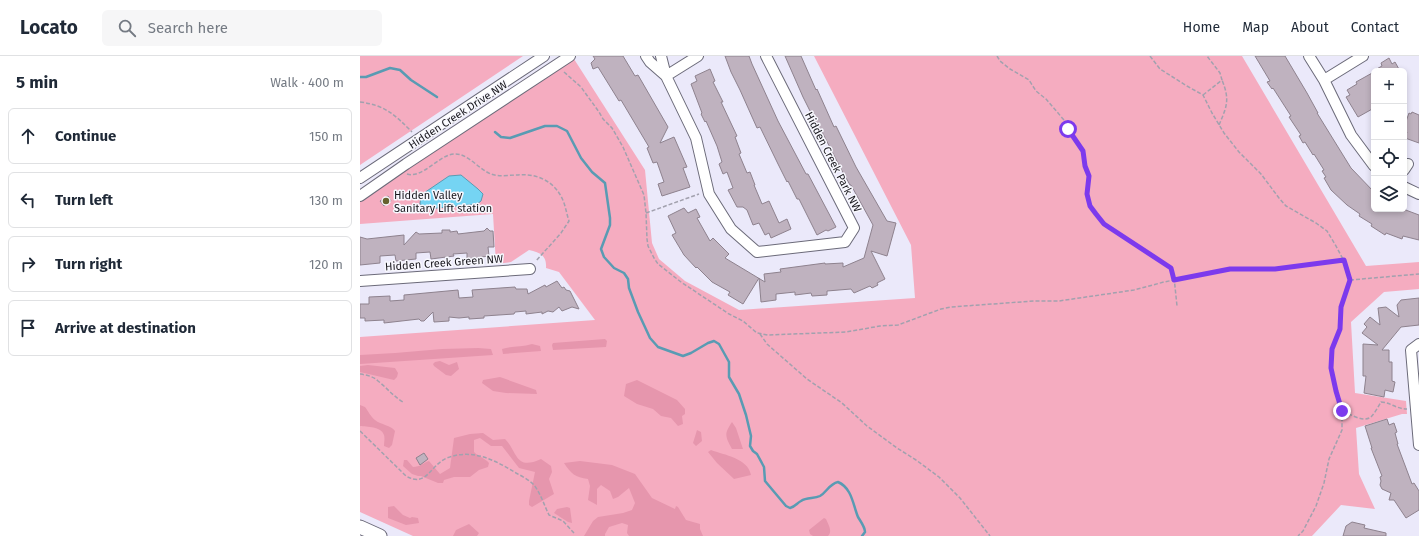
<!DOCTYPE html>
<html lang="en">
<head>
<meta charset="utf-8">
<style>
  body { margin:0; font-family:"Fira Sans",sans-serif; background:#f6f6f7; color:#1f2937 }
  .controls { position:absolute; right:12px; top:12px; display:grid; overflow:hidden; border-radius:6px; box-shadow:0 2px 6px #0003 }
  .controls button { width:36px; height:36px; display:grid; place-items:center; padding:0; border:0; border-bottom:1px solid #e0e1e3; background:#fff; color:#1f2937; font:20px sans-serif }
  .stop { position:absolute; width:12px; height:12px; margin:-9px; border:3px solid #7c3aed; border-radius:50%; background:#fff }
  .stop.end { background:#7c3aed; border-color:#fff; box-shadow:0 1px 4px #0008 }
  .list { margin:0; padding:0; list-style:none }
  h2 { display:flex; justify-content:space-between; align-items:center; height:52px; margin:0; padding:0 16px; font-size:17px }
  h2 small { font-size:13px; font-weight:400; color:#747a83 }
  .list li { display:grid; grid-template-columns:26px 1fr auto; gap:12px; align-items:center; box-sizing:border-box; height:56px; margin:0 8px 8px; padding:0 8px; border:1px solid #e0e1e3; border-radius:6px }
  .list b { display:block; font-size:15px; white-space:nowrap }
  .list em { font-size:13px; font-style:normal; color:#747a83 }
  .icon { flex:none; width:22px; height:22px; fill:none; stroke:currentColor; stroke-width:2; stroke-linecap:round; stroke-linejoin:round }
  .map { position:relative; flex:none; width:1059px; height:480px; overflow:hidden }
  header { display:flex; align-items:center; gap:24px; box-sizing:border-box; height:56px; padding:0 20px; background:#fff; border-bottom:1px solid #e0e1e3 }
  header strong { font-size:19px }
  nav { display:flex; gap:22px; margin-inline-start:auto; font-size:14px }
  .search { width:280px; height:36px; background:#f6f6f7; display:flex; align-items:center; gap:10px; box-sizing:border-box; padding:0 14px; border-radius:6px; color:#747a83; font-size:15px }
  main { display:flex }
  aside { flex:1; background:#fff }
  .map>svg:first-child { display:block }
</style>
</head>
<body>
<header>
<strong>Locato</strong>
<div class="search"><svg class="icon" aria-label="search" viewBox="0 0 24 24"><circle cx="10" cy="10" r="6"/><path d="M15 15l6 6"/></svg>Search here</div>
<nav><a>Home</a><a>Map</a><a>About</a><a>Contact</a></nav>
</header>
<main>
<aside>
<h2>5 min<small>Walk · 400 m</small></h2>
<ul class="list">
<li><svg class="icon" aria-label="ahead" viewBox="0 0 24 24"><path d="M12 20V5M6 11l6-6 6 6"/></svg><div><b>Continue</b></div><em>150 m</em></li>
<li><svg class="icon" aria-label="left" viewBox="0 0 24 24"><path d="M17 20v-9H6M10 6l-5 5 5 5"/></svg><div><b>Turn left</b></div><em>130 m</em></li>
<li><svg class="icon" aria-label="right" viewBox="0 0 24 24"><path d="M7 20v-9h11M14 6l5 5-5 5"/></svg><div><b>Turn right</b></div><em>120 m</em></li>
<li><svg class="icon" aria-label="arrive" viewBox="0 0 24 24"><path d="M6 21V4h12l-3 4 3 4H6"/></svg><div><b>Arrive at destination</b></div></li>
</ul>
</aside>
<div class="map">
<svg width="1059" height="480" viewBox="0 0 1059 480">
  <rect width="100%" height="100%" fill="#ebe9fa"/>
  <path fill="#f5acc0" d="M0,0H163L0,109Z
    M454,0H882L1006,210L1059,206V233L1024,236L991,266L995,337L1046,345L1047,358H1042L996,372L999,418L1015,453L981,449L952,480H53L0,456V281L235,264L199,216L186,212C187,199 179,196 169,194L151,206L136,208L133,158L0,168V145L214,3L285,114L292,187L299,203L325,225L379,254L555,242L551,189Z"/>
  <path fill="#e696ad" d="M245,283L247,285L246,291L193,294L192,289L193,287Z
    M172,288L180,290L181,295L143,298L142,293C152,290 162,291 172,288Z
    M118,292L131,293L133,299L0,308V299L35,297L82,293Z
    M80,305L89,309L97,306L99,313L91,320L86,319L74,310L73,308L75,306Z
    M8,309L35,312L38,317L37,321L34,324L0,316V310Z
    M140,321L176,334L177,338L146,337L133,335L122,327L123,324Z
    M277,324L317,344L325,353V358L322,360L323,368L318,370L311,362L301,360L293,353L277,348L264,340L266,328Z
    M0,349L5,351C8,355 11,361 15,364C21,369 31,369 35,375L32,389L29,392L24,390C24,387 25,382 24,379C21,370 7,371 0,370Z
    M372,366L376,372L383,393H372C365,380 364,378 372,366Z
    M337,374L341,376L342,385L336,390L333,387Z
    M123,377L133,384L145,383C158,396 155,415 181,403L191,410L192,416L189,423L194,438L172,451L169,449V445L175,416L159,412L142,390H131L120,382L114,384V396C119,401 125,402 129,407L128,411L119,414L110,421H94L84,424L83,427H78L61,420H58L52,418L43,410L44,404H47L53,411C60,411 63,407 69,405L80,418L90,412L94,382L110,378Z
    M351,394C364,399 388,402 391,419L374,423L357,407L348,396Z
    M220,405L252,409L275,418L292,442L315,453L316,450L318,451L326,464L340,468V473L343,480H269L267,477L268,469L262,467L249,471L245,478V480H224L233,465L238,461L263,457L272,454L275,447L269,432L258,441L253,443L250,435L241,429L237,433V449L228,444L230,430L228,423C215,421 211,418 204,407Z
    M34,450L43,459L50,462L52,461L58,462L59,467L46,469L28,462V451Z
    M207,451L210,452L212,467L208,466L194,457L197,453Z
    M464,462L466,463C468,468 473,475 468,480H453L450,478L449,474Z
    M109,468L119,477L117,480H93L96,474Z"/>
  <path fill="#75d4f3" stroke="#599bb3" d="M101,119L118,133L123,138L121,145L117,148L67,153L60,148L61,139L89,120Z"/>
  <g fill="none" stroke-linecap="round" stroke-linejoin="round">
    <path stroke="#599bb3" stroke-width="2.5" d="M0,21H6L30,12L40,14L51,24L77,41
      M135,76L141,81L150,82L185,70H197L207,75L221,102L232,116L245,127L250,162V169L241,193L244,201L254,212L264,217L268,223L269,232L278,256L290,282L298,291L323,300L331,297L348,287L354,285L359,288L369,306V321L379,338L386,359L391,380L390,390L393,395L397,398L404,411L405,425L426,450L430,452C435,451 437,447 441,445C447,441 454,443 460,440C467,436 469,428 478,426C492,432 493,449 498,461C501,466 505,471 505,476L502,480"/>
  </g>
  <path fill="#bfb2bf" stroke="#8e828e" d="M233,0H263L275,20L278,19L308,71L300,87L314,81L327,111L323,112L330,131L302,140L298,128L304,126L297,106L293,107L287,92L289,91L261,44L259,45L238,11L233,13L231,7L235,3Z
    M365,0H389L392,8L418,65L446,118H448L476,171L468,175L466,174L457,179L439,143H437L428,125L427,126L418,108L400,71L397,72L380,34L371,16Z
    M425,0H441L456,34L457,33L474,71L476,70L496,111L527,165L536,167L527,200L511,195L525,223L517,227L518,229L512,232L510,230L494,237L491,233L467,235V239L452,240L451,237L435,239V236L416,238V244L401,246L399,222L383,248L368,239L370,236L352,226L337,211L336,212L324,199L312,179L316,177L308,160L324,152L328,157L336,153L340,161L337,162L350,185L353,182L369,198L365,202L405,226L404,218L421,216L420,213L465,207V208L483,207V211L504,202L513,169L491,129H490L481,113L461,74L460,75L443,41Z
    M895,0H925L947,37L958,57H957L991,112L1014,136V153H1043L1059,159V184L1043,180L1042,183L1026,177L1025,179L1011,170L1012,168L999,160L1000,158L987,149L971,134L964,122L966,121L962,115L964,114L954,98L953,99L945,86L943,87L939,80L941,79L929,61L931,60L913,32L912,33L907,26L910,25Z
    M1029,2L1032,8L1035,6L1040,15H1013L1022,10L1021,7Z
    M350,13L355,25L353,26L363,46H361L377,80L375,81L381,97L379,98L387,117L390,116L395,129H394L402,148L409,145L419,167L427,163L431,173L411,182L409,177L405,179L399,167L393,169L387,154L383,151H377L368,134L373,132L367,116L363,118L359,108L362,106L357,90L346,65L345,66L341,58L342,57L331,28L337,25L335,20Z
    M1014,16V52L998,61L986,41L990,39L987,34L997,28L996,26Z
    M1052,56L1059,59V87L1045,82L1047,76L1044,75V71L1049,57L1051,58Z
    M28,140L31,145L24,150L20,145Z
    M127,172L130,175H133L134,191H128L129,200L107,203V197L93,198L94,200L71,203L70,196L56,197V203L36,205L35,199L20,200V207L0,209V181L7,183L44,179V189L56,176L59,178L82,177V174H90V176L97,175L98,178L124,175Z
    M197,225L202,232L204,231L206,234L210,235L219,253L212,251L202,255L199,251L193,256L188,255L182,258V256L166,258V255L155,256L154,258L124,260V262L109,263V261L99,262L89,261V265L74,266L73,256L64,265H61L59,263L24,267V264L5,265V262H0V248H9V241L30,240V245L44,244V239L98,234L99,242L113,241L112,234L155,231L156,233H167L168,238L185,229L186,231Z
    M1059,242V269L1041,271L1022,294H1029V306H1032V325L1035,326L1033,336L1025,334L1024,341L1004,337L1006,320H1003V288L1018,289L1002,277L1007,271L1004,268L1010,261L1020,269L1018,252L1026,251L1039,261L1037,249L1041,244Z
    M1027,363L1029,369L1034,367L1037,376L1035,377L1038,388H1037L1052,428L1054,427L1059,435V454L1046,462L1034,444H1029L1031,437L1022,433L1020,429L1021,425L1020,421L1022,420L1011,392H1012L1005,370Z
    M64,397L68,403L60,409L56,402Z
    M992,466L1005,469L1004,472L1026,477V480H983L986,470Z"/>
  <g fill="none" stroke-linecap="round" stroke-linejoin="round">
    <g stroke="#6b6a79" stroke-width="12">
      <path id="minor" d="M286,0L290,6L306,20
        M301,0L306,20L336,82L349,138L371,173L397,196L485,186L494,172L406,0
        M949,0L964,24L991,79L1014,110
        M306,20L338,0
        M964,24L1003,0
        M1044,114L1048,108
        M0,122L184,0
        M1044,131L1059,138
        M0,140L46,108L210,0
        M0,225L170,213
        M1059,288L1051,294L1059,389"/>
    </g>
    <g stroke="#6b6a79" stroke-width="15">
      <path id="major" d="M0,471L20,480"/>
    </g>
    <path stroke="#a2a1ae" stroke-width="1.5" stroke-dasharray="4 2" stroke-linecap="butt" d="M637,0L640,5L650,13L669,24L676,35L686,43L704,64L716,85L722,92L725,110L729,120L728,141L731,152L740,165L811,212L814,221L817,250
      M790,0L800,13L827,30L843,39L852,57L864,77L879,96L901,118L919,142L926,150L956,167L967,175L976,190L986,209L990,224L981,251L979,273L972,293L971,312L976,335L982,355V374L969,403L964,427L956,450L943,475L938,480
      M204,16L221,31L239,56L243,63L252,72L263,91L284,139L286,157L287,183L288,190L294,202L298,208L321,226L369,258L383,265L397,277L408,279L486,276L520,270L538,269L581,253L591,251L674,245H699L774,234L804,226L863,214L915,213L984,204
      M843,39L862,24L860,17L847,0
      M0,46C25,49 35,59 52,76
      M859,69C867,50 870,44 862,24
      M47,118C62,123 79,99 94,98C108,97 118,113 131,118C139,121 150,119 158,119C179,117 197,127 204,147C206,153 207,159 209,165L201,177L176,205
      M286,157L339,138
      M990,224L1059,218
      M400,278L407,288L447,323L482,347L507,370L537,392L556,404L579,421L600,442L630,480
      M0,318C6,319 13,320 18,325C27,332 33,340 43,346
      M983,355C990,358 1003,367 1011,361C1015,357 1018,351 1021,346C1030,346 1036,353 1047,353
      M0,375L46,420C67,432 70,409 87,402C112,392 135,404 156,417C162,420 169,424 174,429C181,438 184,449 189,459L203,465L214,477"/>
    <use href="#minor" stroke="#fff" stroke-width="10"/>
    <use href="#major" stroke="#fff" stroke-width="13"/>
  </g>
  <g fill="none" stroke-linecap="round" stroke-linejoin="round">
    <path stroke="#7c3aed" stroke-width="5" d="M708,73L723,95L725,110L729,120L727,138L730,150L736,158L744,168L811,212L814,224L870,213H915L984,204L990,224L981,251L980,273L972,293L971,312L976,335L982,355"/>
  </g>
  <circle fill="#65622e" stroke="#f8f8fe" stroke-width="1.5" cx="26" cy="145" r="4"/>
  <g text-anchor="middle" dominant-baseline="central" stroke-width="3" stroke-linejoin="round" paint-order="stroke">
    <g font-size="11" fill="#18171d" stroke="#f8f8fe">
      <text transform="translate(98 59) rotate(-33)">Hidden Creek Drive NW</text>
      <text transform="translate(473 106) rotate(63)">Hidden Creek Park NW</text>
      <text transform="translate(84 207) rotate(-4)">Hidden Creek Green NW</text>
    </g>
    <g font-size="11" fill="#18171d" stroke="#f8f8fe" text-anchor="start">
      <text x="34" y="139">Hidden Valley<tspan x="34" dy="13">Sanitary Lift station</tspan></text>
    </g>
  </g>
</svg>
<div class="controls">
<button>+</button>
<button>−</button>
<button><svg class="icon" aria-label="locate" viewBox="0 0 24 24"><circle cx="12" cy="12" r="6"/><path d="M12 2v4M12 18v4M2 12h4M18 12h4"/></svg></button>
<button><svg class="icon" aria-label="layers" viewBox="0 0 24 24"><path d="M12 4l9 5-9 5-9-5zM3 14l9 5 9-5"/></svg></button>
</div>
<div class="stop" style="left:708px;top:73px"></div>
<div class="stop end" style="left:982px;top:355px"></div>
</div>
</main>
</body>
</html>
